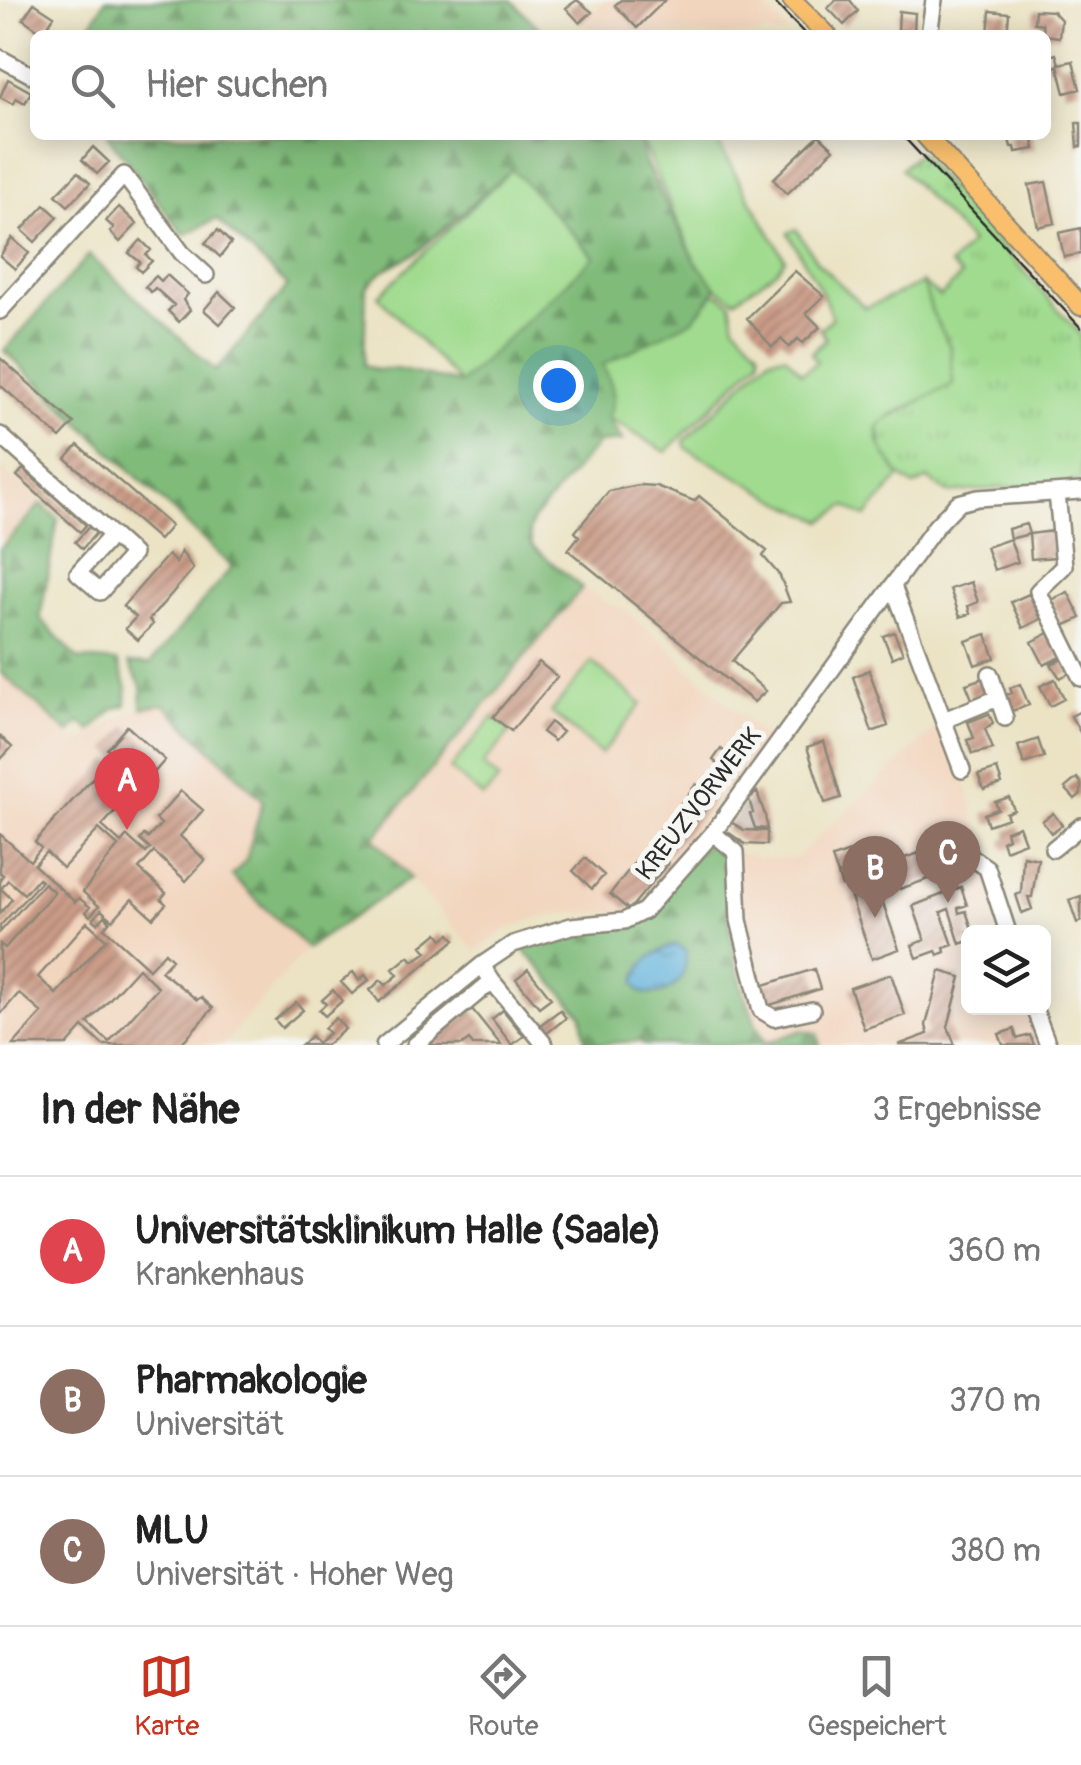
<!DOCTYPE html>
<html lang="de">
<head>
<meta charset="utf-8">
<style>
  body { margin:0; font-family:Pangolin,sans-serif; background:#f2f2f2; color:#222 }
  .controls { position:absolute; right:30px; bottom:30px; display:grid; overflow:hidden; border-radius:15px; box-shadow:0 5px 25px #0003 }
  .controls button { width:90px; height:90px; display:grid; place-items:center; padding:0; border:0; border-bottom:2px solid #e0e0e0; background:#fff; color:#222; font:50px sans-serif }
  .you { position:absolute; left:558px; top:385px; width:35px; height:35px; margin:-25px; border:8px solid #fff; border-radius:50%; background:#1a73e8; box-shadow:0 0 0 15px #1a73e833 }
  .badge { display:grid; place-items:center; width:65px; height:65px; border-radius:50%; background:#c8321e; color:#fff; font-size:32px; font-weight:700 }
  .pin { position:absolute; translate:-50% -82px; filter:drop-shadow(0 2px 5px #0008) }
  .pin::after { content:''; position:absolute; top:52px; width:35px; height:30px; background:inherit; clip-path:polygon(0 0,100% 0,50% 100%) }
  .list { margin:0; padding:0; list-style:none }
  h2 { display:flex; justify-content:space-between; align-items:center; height:130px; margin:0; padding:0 40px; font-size:42px }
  h2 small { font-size:32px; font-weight:400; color:#767676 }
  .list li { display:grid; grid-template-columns:65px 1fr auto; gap:30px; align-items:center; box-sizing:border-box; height:150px; padding:0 40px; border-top:2px solid #e0e0e0 }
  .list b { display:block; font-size:38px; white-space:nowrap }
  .list p { margin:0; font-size:32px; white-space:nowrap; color:#767676 }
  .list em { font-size:32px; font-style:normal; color:#767676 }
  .icon { flex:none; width:55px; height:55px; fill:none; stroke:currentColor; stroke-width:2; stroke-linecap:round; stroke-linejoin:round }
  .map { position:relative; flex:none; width:1081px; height:1045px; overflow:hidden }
  .search { position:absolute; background:#fff; box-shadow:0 5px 25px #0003; left:30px; right:30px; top:30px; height:110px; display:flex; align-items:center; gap:25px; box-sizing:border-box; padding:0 35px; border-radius:15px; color:#767676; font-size:38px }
  .sheet { height:580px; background:#fff }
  nav { display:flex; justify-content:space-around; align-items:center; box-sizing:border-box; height:140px; border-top:2px solid #e0e0e0; background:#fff; font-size:28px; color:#767676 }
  nav a { display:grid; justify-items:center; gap:5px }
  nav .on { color:#c8321e }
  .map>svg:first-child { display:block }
</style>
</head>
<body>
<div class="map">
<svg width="1081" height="1045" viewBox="0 0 1081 1045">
  <defs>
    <pattern id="industrial-grid" width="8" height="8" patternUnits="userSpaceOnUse" patternTransform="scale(2.5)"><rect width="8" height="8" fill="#cfc1ba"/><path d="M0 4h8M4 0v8" fill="none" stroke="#b2a6a0"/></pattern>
    <pattern id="grass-tufts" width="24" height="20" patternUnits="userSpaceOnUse" patternTransform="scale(2.5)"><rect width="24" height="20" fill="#a0db8f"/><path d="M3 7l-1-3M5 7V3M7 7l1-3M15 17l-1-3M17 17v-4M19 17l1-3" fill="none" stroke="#8abc7c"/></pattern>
    <pattern id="forest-firs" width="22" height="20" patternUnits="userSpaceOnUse" patternTransform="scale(2.5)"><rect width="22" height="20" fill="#80bb7a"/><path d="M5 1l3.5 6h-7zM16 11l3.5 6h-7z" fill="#699864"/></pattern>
    <pattern id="water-ripples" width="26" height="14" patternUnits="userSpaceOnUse" patternTransform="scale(2.5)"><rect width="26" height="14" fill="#5fb1db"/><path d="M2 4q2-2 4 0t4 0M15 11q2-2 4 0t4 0" fill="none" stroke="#4f90b2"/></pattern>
    <pattern id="building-hatch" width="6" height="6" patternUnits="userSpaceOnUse" patternTransform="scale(2.5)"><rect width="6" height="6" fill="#cb9c88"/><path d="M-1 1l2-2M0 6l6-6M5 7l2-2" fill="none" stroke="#a57f6f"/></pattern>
  </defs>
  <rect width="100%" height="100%" fill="#f6f6f2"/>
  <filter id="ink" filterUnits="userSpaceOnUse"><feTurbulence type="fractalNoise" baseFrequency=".01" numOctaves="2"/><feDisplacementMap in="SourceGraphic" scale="20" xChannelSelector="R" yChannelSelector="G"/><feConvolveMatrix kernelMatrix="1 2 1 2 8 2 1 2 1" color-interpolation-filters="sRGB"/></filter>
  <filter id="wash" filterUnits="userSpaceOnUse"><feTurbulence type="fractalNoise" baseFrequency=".0048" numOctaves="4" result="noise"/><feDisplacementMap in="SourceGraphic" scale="40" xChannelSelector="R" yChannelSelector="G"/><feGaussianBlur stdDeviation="2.25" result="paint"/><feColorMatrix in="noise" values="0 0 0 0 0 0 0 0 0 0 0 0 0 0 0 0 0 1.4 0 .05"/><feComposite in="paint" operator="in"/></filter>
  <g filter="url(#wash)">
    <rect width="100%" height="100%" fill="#ebe3c4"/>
    <path fill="#f2d5bd" d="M606,0H758L788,31L783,35H771L766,30L761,35H595L584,23Z
      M0,467L41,504L0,549Z
      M584,588L607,604L624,609L675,652L688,668L768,739L634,908L621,913H564L531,920L509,928L476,951L374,839Z
      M0,672L80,743L129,711L163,703L263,800L246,860L232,876L307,948L223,1045H0Z
      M944,720L962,770L1008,932H968V1008H1035L1048,1045H820L817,1033L803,1030L766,1043L750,1016L735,947L726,883L727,855L736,852L759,858L795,859Z"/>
    <path fill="url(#industrial-grid)" d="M757,792L765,815L767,845L745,844L725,830L751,794Z"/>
    <path fill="url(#grass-tufts)" stroke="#66835d" stroke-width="2.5" d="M918,153L1081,335V481L947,493L928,479L914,486C891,472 877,452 879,424L931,395L950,347L932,312L923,283L940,297L961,276L950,265L971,243L901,169Z"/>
    <path fill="url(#forest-firs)" stroke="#567352" stroke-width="2.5" fill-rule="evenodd" d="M105,0H511L546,35H85Z
      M107,135H639L645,162L696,262L717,288L694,319L603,365C613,385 618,397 608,418L622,441L598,443L532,521L529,531L532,546L582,588L374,838L410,878L307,948L232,876L246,860L263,800L165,705L142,708L141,686L129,663L150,664L232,567L4,351L89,255L216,371L288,286L217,219L184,235ZM512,169L594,256L460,383L396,369L376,370L364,365L366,288L382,271L416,253Z
      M41,504L58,519L40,618L78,659L118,662L127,688L126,705L113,709L91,731L80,722L69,733L0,672V549Z
      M709,842L727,855C725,916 735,990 766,1043L803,1030L817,1033L820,1045H644L640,1041L586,1045L582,1015L520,945L566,930L624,926ZM675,945L684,971C676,989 661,998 641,992L658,952Z"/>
    <path fill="#a0db8f" stroke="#66835d" stroke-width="2.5" d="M639,135H713L785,259L776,271L735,300L717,288L696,262Z
      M512,169L594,257L460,383L378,296Z
      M796,229L817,262L865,308L923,283L932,312L950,347L953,384L890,416L878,427V442L900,477L866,517L846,506L823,521L780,501L686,448L684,441L769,358L785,355L802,373L817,362L811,353L826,339L820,329L832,318L823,294L788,233Z
      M719,294L731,303L735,325L759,350L760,359L666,452L608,418C618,397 613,385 603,365L694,319L713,295Z
      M592,662L642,704L601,754L551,712Z
      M493,717L511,731L483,765L499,779L483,797L450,769Z"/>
    <path fill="url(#water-ripples)" stroke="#456e83" stroke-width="2.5" d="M675,945L685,950C690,978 669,1000 641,992L635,984C639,963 655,951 675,945Z"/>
    <g id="blocks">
      <path fill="url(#building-hatch)" fill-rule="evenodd" d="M577,0L592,12L580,23L566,8Z
        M621,0H665L637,28L615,5Z
        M836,0H850L858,11L844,25L828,8Z
        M34,3L54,16L43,33L23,19Z
        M1035,10L1053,11L1061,20L1059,37L1044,35L1042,24L1034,23Z
        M899,11L915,13L914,32L898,30Z
        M990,11L1009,13L1007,35H988Z
        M1056,54L1059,64L1073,61L1080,89L1065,93L1058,66L1046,68V57Z
        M8,79L31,92L25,103L16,98L13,104L0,97Z
        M1076,123H1081V146L1078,147Z
        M819,135L834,149L787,194L773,179Z
        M1008,135L1032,136L1035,149L1016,152L1015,147H1011Z
        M93,147L109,162L97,174L82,160Z
        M78,172L90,183L68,206L56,195Z
        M1046,182L1055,223L1038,227L1029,185Z
        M45,205L58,217L35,242L22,230Z
        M119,207L137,224L120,242L110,232L114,228L106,221Z
        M1081,228V254L1064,257L1059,233Z
        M218,230L231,243L220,257L205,243Z
        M12,238L29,253L15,269L0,256Z
        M141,240L151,250L146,255L152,261L141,272L136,267L140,262L129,253Z
        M795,271L824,296L806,313L820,327L803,343L798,339L789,347L781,339L772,347L747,318Z
        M167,275L188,294L183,300L190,310L179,322L168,311L174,305L155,288L151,292L145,287L156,276L161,281Z
        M219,292L235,307L220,324L204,310Z
        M0,358L74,423L60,438L0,385Z
        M78,445L171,526L159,540L66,459Z
        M23,469L86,525L80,532L17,476Z
        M639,485L656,486L694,501L699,496L767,551L763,556L780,576L790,602L781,603L732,661L766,691L754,702L568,550L579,536L575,532L609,491Z
        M1026,524L1029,534L1010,539L1008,529Z
        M89,527L96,533L82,549L75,542Z
        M1054,531L1056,557L1031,559L1029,534Z
        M1010,539L1018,562L994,570L986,547Z
        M181,551L193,569L149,620L153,624L138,640L125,629L136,617L123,606L168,555L176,563Z
        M971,582L978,602L968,606L970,614L960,617L950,589Z
        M1068,592L1081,618L1064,626L1051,600Z
        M1029,594L1041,619L1023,628L1011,602Z
        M894,632L903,653L892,658L883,636Z
        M1049,633L1061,657L1044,665L1032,642Z
        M986,634L995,658L975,665L966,641Z
        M1062,659L1069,673L1060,678L1051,664Z
        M539,662L557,677L511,731L493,717Z
        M869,670L888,726L872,732L853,677Z
        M984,678L990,693L972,699L966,684Z
        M1055,679L1064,699L1050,706L1040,686Z
        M1020,684L1029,705L1012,711L1006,695L1012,693L1010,688Z
        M1081,711V734L1071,716Z
        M989,714L993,723L985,729L993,749L972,754L967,740L974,738L968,722Z
        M550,722L562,732L554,741L542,732Z
        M127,726L165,760L144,784L107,749Z
        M0,736L12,747L0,760Z
        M1038,739L1044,757L1024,764L1018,746Z
        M824,741L841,798L825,803L807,747Z
        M721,749L730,756L721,767L713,760Z
        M109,760L138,785L102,826L121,843L127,836L146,853L150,849L140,840L144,835L148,838L161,824L156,819L181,791L203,810L180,836L205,860L186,881L154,852L139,869L166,893L161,899L166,904L153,918L132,899L113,920L101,910L93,919L98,923L105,916L110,921L104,928L149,969L165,952L172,959L161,971L197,1000L201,997L213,1008L180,1045H103L83,1027L67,1045H13L42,1013L19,993L0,1015V944L5,948L54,892L44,883L0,932V926L41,881L38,878L24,894L8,880L1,889L12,899L0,913V879L3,875L0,873V834L30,861L41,848L35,842ZM99,829L118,846L83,892L99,906L90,916L86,912L90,907L79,898L75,902L34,865L46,852L63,868ZM87,922L106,939L56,994L38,977ZM138,968L158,987L109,1042L88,1023Z
        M997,769L1002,784L984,790L978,775Z
        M1077,778L1081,783V794L1075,799L1065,788Z
        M696,784L714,799L664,859L668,863L629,910L610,894Z
        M757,792L765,815L767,829L755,828L750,814L753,813L749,799Z
        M1009,797L1014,810L1006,813L1008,818L988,825L984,814L998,809L995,802Z
        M1053,813L1062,825L1051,833L1042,821Z
        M731,822L744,830L767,831V845L745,844L725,830Z
        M1019,826L1025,842L1005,850L1002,841L1008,838L1006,831Z
        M951,842L960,868L900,889L897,882L878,889L899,949L872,959L851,898L856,896L851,883L842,886L832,858L873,844L883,871L892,868L890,863Z
        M1023,856L1038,859L1032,897H1028L1032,909L1022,913L1016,895L1021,893Z
        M585,858L604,875L592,889L573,871Z
        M961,887L967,905L958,908L959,913L966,911L973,932H968V941L960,944L949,909L941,912L953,945L944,948L945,952L938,955L936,951L917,958L912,945L925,940L913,906Z
        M1081,896V921L1077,923L1069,900Z
        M438,933L443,939L450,934L455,940L379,1002L370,990L381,980L386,985L398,975L393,969L409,956L413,961L420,957L427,952L422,946Z
        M528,969L551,998L539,1007L516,979Z
        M814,969L820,989L764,1007L758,987Z
        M940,971L961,977L948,1027L955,1045H898L928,1034L926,1025Z
        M353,972L359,980L365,975L369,980L352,994L341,982Z
        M891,974L905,1015L864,1029L850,988Z
        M333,990L342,1001L325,1016L319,1010L326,1004L322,1000Z
        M296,1002L303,1010L282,1028L275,1020Z
        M472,1009L501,1045H473L469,1040L462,1045H429Z
        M503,1010L524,1036L512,1045L492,1019Z
        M560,1010L566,1018L546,1034L539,1026Z
        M336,1018L345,1029L326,1045H301L311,1036L317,1043L329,1033L324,1028Z
        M1014,1029L1017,1039L1030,1035L1034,1045H1003L999,1034Z"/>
    </g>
  </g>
  <g filter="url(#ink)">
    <use href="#blocks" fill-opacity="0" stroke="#8b8778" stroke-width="2.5"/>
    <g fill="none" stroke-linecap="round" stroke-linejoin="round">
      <g stroke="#8b8778" stroke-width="20">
        <path id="minor" d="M929,35L934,0
          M0,58L35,77
          M0,311L124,175L182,253L206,275
          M0,435L133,554L100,592L78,573L112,535
          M1057,493L1064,566L1038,591L1081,678
          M893,586L962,770
          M990,674L998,698
          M944,720L998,698L1005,718
          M952,832L968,855L987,868L1008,932
          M713,833L736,852L739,920L761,1010L774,1018L812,1010
          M1053,849L1081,826
          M482,965L492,981L545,1045
          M1034,1008L1048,1045
          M384,1045L482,965L513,944L571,926L624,921L644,911L713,833L936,526L958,503L978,498L1081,491
          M415,1045L492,981"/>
      </g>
      <g stroke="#8b8778" stroke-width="22">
        <path id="major" d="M792,0L827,35
          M925,135L1081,306"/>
      </g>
      <use href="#minor" stroke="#fff" stroke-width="15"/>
      <use href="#major" stroke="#f9bf6d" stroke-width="18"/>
      <path stroke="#2b2b2b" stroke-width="2.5" d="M772,0L806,35
        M902,135L1081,328"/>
    </g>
  </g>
  <g text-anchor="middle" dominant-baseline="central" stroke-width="10" stroke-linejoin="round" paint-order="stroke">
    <g font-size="25" fill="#2b2b2b" stroke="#f6f6f2">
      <text transform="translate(699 804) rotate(-52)">KREUZVORWERK</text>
    </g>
  </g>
</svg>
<div class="controls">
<button><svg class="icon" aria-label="layers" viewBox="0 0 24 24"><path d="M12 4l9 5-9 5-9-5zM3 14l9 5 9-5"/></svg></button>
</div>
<div class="you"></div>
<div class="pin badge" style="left:127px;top:830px;background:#e0444e">A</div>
<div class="pin badge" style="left:875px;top:918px;background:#8d6e63">B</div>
<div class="pin badge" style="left:948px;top:903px;background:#8d6e63">C</div>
<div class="search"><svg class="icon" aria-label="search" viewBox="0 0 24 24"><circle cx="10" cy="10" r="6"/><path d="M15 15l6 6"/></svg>Hier suchen</div>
</div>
<section class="sheet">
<h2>In der Nähe<small>3 Ergebnisse</small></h2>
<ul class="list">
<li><span class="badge" style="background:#e0444e">A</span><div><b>Universitätsklinikum Halle (Saale)</b><p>Krankenhaus</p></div><em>360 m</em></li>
<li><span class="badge" style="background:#8d6e63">B</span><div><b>Pharmakologie</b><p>Universität</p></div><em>370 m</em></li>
<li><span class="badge" style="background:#8d6e63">C</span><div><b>MLU</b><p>Universität · Hoher Weg</p></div><em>380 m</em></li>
</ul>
</section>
<nav>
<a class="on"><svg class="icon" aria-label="map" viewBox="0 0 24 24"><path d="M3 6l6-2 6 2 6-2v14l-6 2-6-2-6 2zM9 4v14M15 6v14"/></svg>Karte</a>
<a><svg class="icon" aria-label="directions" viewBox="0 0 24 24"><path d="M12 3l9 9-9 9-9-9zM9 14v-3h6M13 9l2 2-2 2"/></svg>Route</a>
<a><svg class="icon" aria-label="saved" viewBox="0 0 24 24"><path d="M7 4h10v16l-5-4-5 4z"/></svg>Gespeichert</a>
</nav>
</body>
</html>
